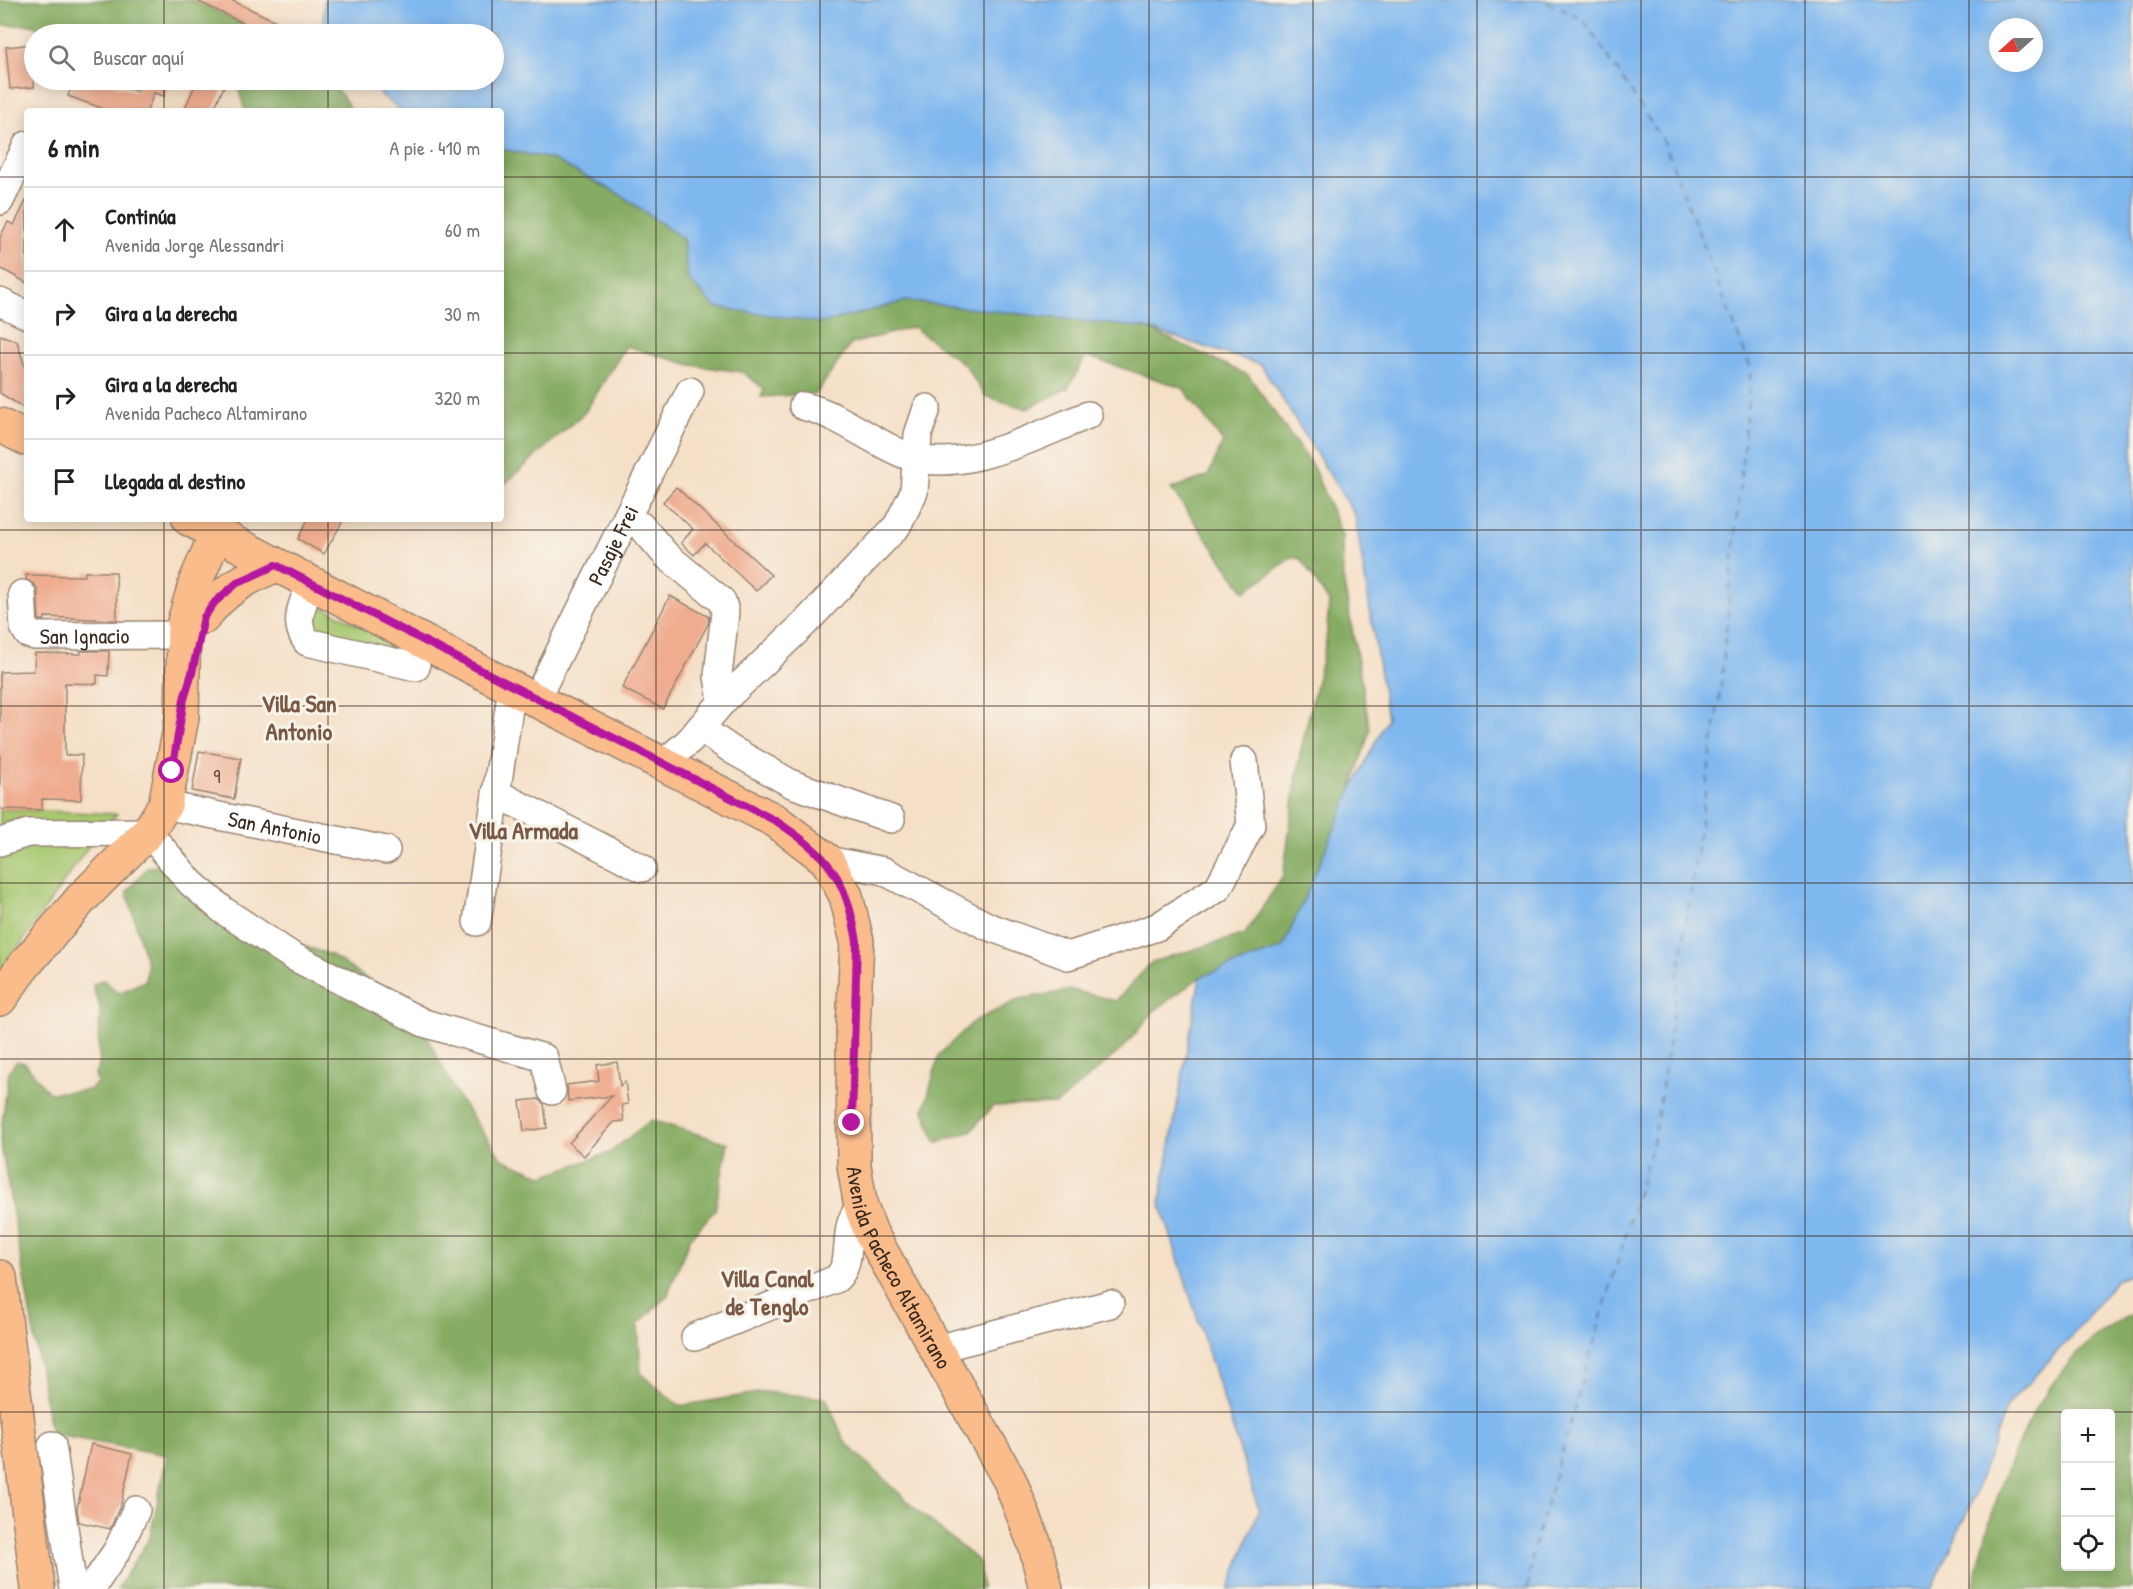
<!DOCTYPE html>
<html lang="es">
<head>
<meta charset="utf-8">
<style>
  body { margin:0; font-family:"Patrick Hand",sans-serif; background:#f6f6f6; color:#222 }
  .controls { position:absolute; right:18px; bottom:18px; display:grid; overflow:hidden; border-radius:6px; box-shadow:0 3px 15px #0003 }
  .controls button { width:54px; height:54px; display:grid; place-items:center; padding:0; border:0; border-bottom:2px solid #e0e0e0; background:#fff; color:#222; font:30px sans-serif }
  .compass { position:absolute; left:1989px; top:18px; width:54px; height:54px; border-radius:50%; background:#fff; box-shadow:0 3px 15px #0003; rotate:249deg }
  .stop { position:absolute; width:18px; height:18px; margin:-14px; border:4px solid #b5179e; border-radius:50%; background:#fff }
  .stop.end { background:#b5179e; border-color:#fff; box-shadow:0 2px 6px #0008 }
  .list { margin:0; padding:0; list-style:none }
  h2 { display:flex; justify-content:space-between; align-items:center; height:78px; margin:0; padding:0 24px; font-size:26px }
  h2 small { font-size:20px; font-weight:400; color:#767676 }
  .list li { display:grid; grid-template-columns:39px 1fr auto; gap:18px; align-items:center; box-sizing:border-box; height:84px; padding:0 24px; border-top:2px solid #e0e0e0 }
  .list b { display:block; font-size:22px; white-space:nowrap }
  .list p { margin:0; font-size:20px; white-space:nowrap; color:#767676 }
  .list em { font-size:20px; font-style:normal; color:#767676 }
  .icon { flex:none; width:33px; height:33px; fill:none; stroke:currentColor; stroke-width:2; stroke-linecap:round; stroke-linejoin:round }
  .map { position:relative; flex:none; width:2133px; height:1589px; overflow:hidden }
  .search { position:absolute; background:#fff; box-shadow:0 3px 15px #0003; left:24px; top:24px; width:480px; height:66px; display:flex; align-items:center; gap:15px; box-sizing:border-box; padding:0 21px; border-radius:33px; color:#767676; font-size:22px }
  .panel { position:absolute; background:#fff; box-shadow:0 3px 15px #0003; left:24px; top:108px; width:480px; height:414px; border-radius:6px }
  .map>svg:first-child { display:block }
</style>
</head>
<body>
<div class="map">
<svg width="2133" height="1589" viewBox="0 0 2133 1589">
  <rect width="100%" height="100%" fill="#f7f3e8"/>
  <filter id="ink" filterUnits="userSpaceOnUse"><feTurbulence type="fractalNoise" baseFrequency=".0167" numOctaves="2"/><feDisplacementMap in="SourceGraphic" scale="12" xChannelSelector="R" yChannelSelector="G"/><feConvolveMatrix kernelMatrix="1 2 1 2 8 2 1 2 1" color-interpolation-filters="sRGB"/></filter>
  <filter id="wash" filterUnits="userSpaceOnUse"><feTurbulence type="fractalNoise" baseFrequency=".008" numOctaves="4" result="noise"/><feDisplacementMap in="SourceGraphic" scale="24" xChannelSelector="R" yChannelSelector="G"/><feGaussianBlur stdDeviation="1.35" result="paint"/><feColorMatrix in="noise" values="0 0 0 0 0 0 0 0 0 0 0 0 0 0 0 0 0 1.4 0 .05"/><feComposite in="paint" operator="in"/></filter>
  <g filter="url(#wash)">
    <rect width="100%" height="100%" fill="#f5dfc6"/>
    <path fill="#a7c76f" stroke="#717846" stroke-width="1.5" d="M312,601L420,657L312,640Z
      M0,809L117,814L99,831L0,974Z"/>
    <path fill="#85ac62" stroke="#606b40" stroke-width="1.5" fill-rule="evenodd" d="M0,0H189L202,3L263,34H51L32,25H0Z
      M236,80H326L341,94L352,111H245Z
      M501,149L552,159L621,195L683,239L688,279L822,323L906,301L1146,328L1248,375L1313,467L1342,535L1343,578L1370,730L1350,793L1283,948L1200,977L1154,1011L1123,1048L1057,1104L993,1106L971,1131L936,1143L924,1110L939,1055L974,1021L1020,999L1072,990L1116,1001L1152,962L1245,934L1283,876L1300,754L1326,642L1329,602L1301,559L1292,557L1245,592L1171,489L1208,476L1223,442L1183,388L1086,356L1068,388L1027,409L985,396L965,365L913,327L851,344L816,394L761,397L764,389L742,372L691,365L626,346L585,412L501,487Z
      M160,866L294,943L331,955L390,995L428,1038L458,1097L502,1159L543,1176L609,1153L651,1120L728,1143L715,1210L690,1238L667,1296L638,1324L641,1374L679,1406L764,1392L826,1398L845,1442L917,1510L979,1562L982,1589H117L150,1537L167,1455L51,1434L0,1139L9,1071L17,1061L25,1063L49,1093L89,1090L97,1083L95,1073L100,1063C96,1045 100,1030 100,1011C101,1002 93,995 93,985L103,980L119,993L145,981L147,965L127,892L148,867Z
      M2133,1313V1589H1973C1992,1500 2023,1399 2094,1338C2105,1328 2120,1321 2133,1313ZM2066,1414H2110V1566H2066Z"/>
    <path fill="#7fb7ef" stroke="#5d7086" stroke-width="1.5" fill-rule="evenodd" d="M324,0H2133V1274L2116,1280L2077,1330L2007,1406L1971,1504L1932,1589H1229L1259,1510L1160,1202L1200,977L1283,948L1350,793L1387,719L1355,515L1261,365L1146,328L906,301L822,323L715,307L688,279L683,239L621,195L552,159L501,149V111H402L362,80H494V34H323ZM1998,27H2034V63H1998Z"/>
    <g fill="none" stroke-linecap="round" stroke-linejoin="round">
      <path stroke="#4f545d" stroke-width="1.5" stroke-dasharray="8 6" stroke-linecap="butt" d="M1528,1589L1533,1550L1655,1134L1721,685L1751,369L1664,142L1584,20L1543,0"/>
    </g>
    <g id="blocks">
      <path fill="#efac8f" d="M195,0H231L303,34H266Z
        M34,44V87L10,89L6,47Z
        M74,80H100L138,92L139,88L123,83V80H168L164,96L154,93L147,111H110L68,96Z
        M197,80H215L225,84L213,111H184Z
        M27,199V283L0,268V237L8,222L14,225Z
        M0,335L17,341L27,374V410L0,393Z
        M676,487L771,575L756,591L705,543L694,555L681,543L693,529L663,502Z
        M308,519H344L324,554L298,539Z
        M85,572H116L117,620L45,617V620H39L38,592L35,585L26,579V575L85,576Z
        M670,596L709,617L708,624L663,709L622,688Z
        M81,651H109L108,676L97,675V684L65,683V755H82L81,800L42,799V810L0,809V672L34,671L35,653L81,654Z
        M199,751L241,758L234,799L192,791Z
        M617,1062L620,1086L625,1081L628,1104L622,1105L624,1121L614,1122L584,1156L569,1143L612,1096L568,1101L567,1085L599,1081L597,1065Z
        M539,1099L544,1104L547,1128L524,1131L520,1101Z
        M91,1444L132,1454L121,1504L110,1529L79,1522L77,1509Z"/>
    </g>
  </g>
  <g filter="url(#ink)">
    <use href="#blocks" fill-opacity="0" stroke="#988472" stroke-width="1.5"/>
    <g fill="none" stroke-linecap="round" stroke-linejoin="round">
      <g stroke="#988472" stroke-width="30">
        <g id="minor">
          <path d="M0,201L27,145"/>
          <path d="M0,302L27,315"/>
          <path d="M803,406C839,414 869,440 903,454C957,478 1037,435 1088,415"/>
          <path d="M641,526L667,556L722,601L725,612L718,676L722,702L690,740L664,763"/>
          <path d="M311,582C303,603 292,622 307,642L416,667"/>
          <path id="s1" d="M22,594L24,627L28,634L35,636L182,635"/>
          <path id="s2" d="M536,699L690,391"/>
          <path d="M722,702L805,623L897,526L914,492L918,435L927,408"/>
          <path d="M700,728L732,750L792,784L891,819"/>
          <path d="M496,793L642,868"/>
          <path id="s3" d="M165,805L386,850"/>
          <path d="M0,842L28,833L148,832L191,883L224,911L292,956L424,1023L544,1058L552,1091"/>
          <path d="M827,860L884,871L987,926L1068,956L1157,927L1218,888L1251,825L1244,761"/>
          <path d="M477,922L512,688"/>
          <path d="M695,1337L836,1279C857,1261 839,1226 861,1207"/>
          <path d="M936,1349L1110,1304"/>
          <path d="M52,1445L73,1589"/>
          <path d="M91,1589L118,1549L136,1510"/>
        </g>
      </g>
      <g stroke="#988472" stroke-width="36">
        <g id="major">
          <path d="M0,425L27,439"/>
          <path id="s4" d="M189,519L512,688L776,821L827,860L846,896L857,941L853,1028L854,1166L861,1207L871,1233L1010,1481L1035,1545L1046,1589"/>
          <path d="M204,617C223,590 246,578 276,565"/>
          <path d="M0,999L21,969L82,898L148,832L165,805L182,718L184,622L196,581L216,534"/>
          <path d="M0,1277L38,1589"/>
        </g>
      </g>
      <use href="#minor" stroke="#fff" stroke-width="27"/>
      <use href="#major" stroke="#fabc8b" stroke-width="33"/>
    </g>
  </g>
  <g fill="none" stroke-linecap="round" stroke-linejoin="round" filter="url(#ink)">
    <path stroke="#b5179e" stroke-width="8" d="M172,771L184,699L192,673L204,617L215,602L237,583L276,565L776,821C830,857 845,876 857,941L852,1123"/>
  </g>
  <path fill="none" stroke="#3b2a1e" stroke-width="1.5" stroke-opacity="0.55" d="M164,0V34M328,0V34M492,0V34M656,0V1589M820,0V1589M984,0V1589M1149,0V1589M1313,0V1589M1477,0V1589M1641,0V1589M1805,0V1589M1969,0V1589M164,80V111M328,80V111M492,80V111M0,177H27M501,177H2133M0,353H27M501,353H2133M164,519V1589M328,519V1589M492,519V1589M0,530H2133M0,706H2133M0,883H2133M0,1059H2133M0,1236H2133M0,1412H2133"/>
  <g text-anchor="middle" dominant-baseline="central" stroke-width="6" stroke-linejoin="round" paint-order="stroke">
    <g font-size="20" fill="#684a3a">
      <text x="217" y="775">9</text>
    </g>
    <g font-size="22" fill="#3b2a1e" stroke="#f7f3e8">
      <text stroke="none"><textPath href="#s2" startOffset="172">Pasaje Frei</textPath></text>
      <text stroke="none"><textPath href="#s1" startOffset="98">San Ignacio</textPath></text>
      <text stroke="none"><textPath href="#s3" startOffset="112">San Antonio</textPath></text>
      <text stroke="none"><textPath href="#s4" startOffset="1148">Avenida Pacheco Altamirano</textPath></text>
    </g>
    <g font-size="24" font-weight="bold" fill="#7a5846" stroke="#f7f3e8">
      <text x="299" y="703">Villa San<tspan x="299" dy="28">Antonio</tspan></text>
      <text x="523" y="830">Villa Armada</text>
      <text x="767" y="1278">Villa Canal<tspan x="767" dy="28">de Tenglo</tspan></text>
    </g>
  </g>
</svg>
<div class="controls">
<button>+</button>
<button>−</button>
<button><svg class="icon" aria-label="locate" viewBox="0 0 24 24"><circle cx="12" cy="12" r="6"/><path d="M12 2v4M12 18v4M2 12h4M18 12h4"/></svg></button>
</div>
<svg class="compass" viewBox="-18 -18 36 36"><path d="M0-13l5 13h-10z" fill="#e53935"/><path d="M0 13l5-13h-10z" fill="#767676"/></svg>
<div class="stop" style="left:172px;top:771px"></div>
<div class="stop end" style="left:852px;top:1123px"></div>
<div class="search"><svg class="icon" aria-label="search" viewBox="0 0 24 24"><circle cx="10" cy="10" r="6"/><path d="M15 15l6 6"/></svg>Buscar aquí</div>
<section class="panel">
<h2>6 min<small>A pie · 410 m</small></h2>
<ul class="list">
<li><svg class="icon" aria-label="ahead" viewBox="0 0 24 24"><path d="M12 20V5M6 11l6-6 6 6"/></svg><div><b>Continúa</b><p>Avenida Jorge Alessandri</p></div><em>60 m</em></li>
<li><svg class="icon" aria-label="right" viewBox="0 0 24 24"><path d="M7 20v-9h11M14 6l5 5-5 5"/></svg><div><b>Gira a la derecha</b></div><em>30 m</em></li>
<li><svg class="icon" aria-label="right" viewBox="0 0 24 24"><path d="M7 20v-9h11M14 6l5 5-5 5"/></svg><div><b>Gira a la derecha</b><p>Avenida Pacheco Altamirano</p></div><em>320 m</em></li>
<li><svg class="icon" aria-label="arrive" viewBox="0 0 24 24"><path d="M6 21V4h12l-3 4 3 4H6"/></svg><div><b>Llegada al destino</b></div></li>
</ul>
</section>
</div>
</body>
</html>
